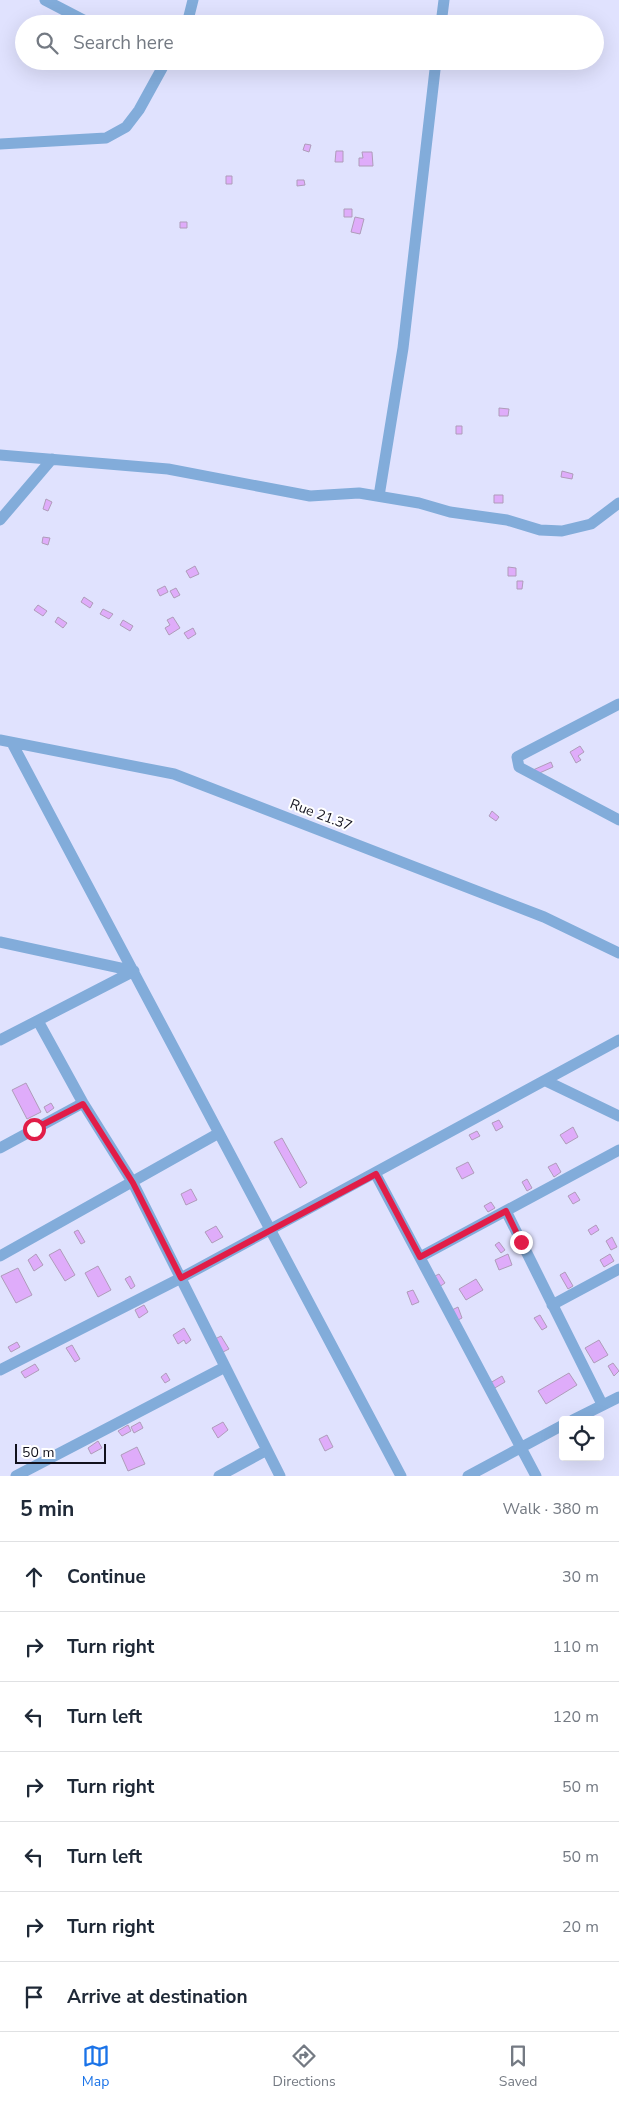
<!DOCTYPE html>
<html lang="en">
<head>
<meta charset="utf-8">
<style>
  body { margin:0; font-family:"Nunito Sans",sans-serif; background:#f6f6f7; color:#1f2937 }
  .controls { position:absolute; right:15px; bottom:15px; display:grid; overflow:hidden; border-radius:5px; box-shadow:0 5px 20px #0002 }
  .controls button { width:45px; height:45px; display:grid; place-items:center; padding:0; border:0; border-bottom:1px solid #e0e1e3; background:#fff; color:#1f2937; font:25px sans-serif }
  .scale { position:absolute; left:15px; bottom:12px; width:91px; box-sizing:border-box; padding-left:5px; border:2px solid #11111d; border-top:0; font-size:14px; line-height:18px; white-space:nowrap; color:#11111d; -webkit-text-stroke:4px #fff; paint-order:stroke }
  .stop { position:absolute; width:15px; height:15px; margin:-11px; border:4px solid #e11d48; border-radius:50%; background:#fff }
  .stop.end { background:#e11d48; border-color:#fff; box-shadow:0 1px 5px #0008 }
  .list { margin:0; padding:0; list-style:none }
  h2 { display:flex; justify-content:space-between; align-items:center; height:65px; margin:0; padding:0 20px; font-size:21px }
  h2 small { font-size:16px; font-weight:400; color:#747a83 }
  .list li { display:grid; grid-template-columns:32px 1fr auto; gap:15px; align-items:center; box-sizing:border-box; height:70px; padding:0 20px; border-top:1px solid #e0e1e3 }
  .list b { display:block; font-size:19px; white-space:nowrap }
  .list em { font-size:16px; font-style:normal; color:#747a83 }
  .icon { flex:none; width:28px; height:28px; fill:none; stroke:currentColor; stroke-width:2; stroke-linecap:round; stroke-linejoin:round }
  .map { position:relative; flex:none; width:619px; height:1476px; overflow:hidden }
  .search { position:absolute; background:#fff; box-shadow:0 5px 20px #0002; left:15px; right:15px; top:15px; height:55px; display:flex; align-items:center; gap:12px; box-sizing:border-box; padding:0 18px; border-radius:28px; color:#747a83; font-size:19px }
  .sheet { height:555px; background:#fff }
  nav { display:flex; justify-content:space-around; align-items:center; box-sizing:border-box; height:70px; border-top:1px solid #e0e1e3; background:#fff; font-size:14px; color:#747a83 }
  nav a { display:grid; justify-items:center; gap:2px }
  nav .on { color:#1a73e8 }
  .map>svg:first-child { display:block }
</style>
</head>
<body>
<div class="map">
<svg width="619" height="1476" viewBox="0 0 619 1476">
  <rect width="100%" height="100%" fill="#e0e2fe"/>
  <path fill="#dfacfa" stroke="#af9cba" d="M305,144L311,145L309,152L303,150Z
    M336,151H343V162H335Z
    M362,152H372L373,166H359V158H363Z
    M226,176H232V184H226Z
    M297,180H304L305,185L297,186Z
    M344,209H352V217H344Z
    M355,217L364,219L360,234L351,232Z
    M180,222H187V228H180Z
    M499,408L509,409L508,416H499Z
    M456,426H462V434H456Z
    M562,471L573,474L572,479L561,477Z
    M494,495H503V503H494Z
    M46,499L52,502L48,511L43,509Z
    M43,537L50,538L48,545L42,543Z
    M195,566L199,574L190,578L186,571Z
    M508,567L516,568V576H508Z
    M517,581H523L522,589H517Z
    M165,586L168,592L160,596L157,590Z
    M176,588L180,595L174,598L170,591Z
    M84,597L93,603L90,608L81,602Z
    M38,605L47,611L43,616L34,610Z
    M103,609L113,614L109,619L100,614Z
    M58,617L67,623L63,628L55,622Z
    M173,617L180,628L169,635L165,628L170,625L167,620Z
    M123,620L133,626L130,631L120,625Z
    M193,628L196,634L188,639L184,633Z
    M580,746L584,752L578,756L581,760L576,763L570,752Z
    M551,762L553,767L535,775L533,770Z
    M492,811L499,817L496,821L489,816Z
    M26,1083L41,1112L27,1119L12,1090Z
    M51,1103L54,1108L47,1113L44,1107Z
    M499,1120L503,1127L496,1131L492,1123Z
    M573,1127L578,1137L566,1144L560,1135Z
    M477,1131L480,1136L472,1140L469,1135Z
    M282,1138L307,1183L300,1188L274,1142Z
    M468,1162L474,1173L462,1179L456,1168Z
    M556,1163L561,1172L554,1177L548,1167Z
    M527,1179L532,1188L527,1191L522,1182Z
    M191,1189L197,1200L186,1205L181,1194Z
    M575,1192L580,1200L573,1204L568,1196Z
    M491,1202L495,1208L488,1212L484,1206Z
    M596,1225L599,1230L591,1235L588,1230Z
    M216,1226L223,1237L212,1243L205,1232Z
    M78,1230L85,1242L81,1244L74,1232Z
    M612,1237L617,1247L611,1250L606,1241Z
    M499,1242L505,1250L501,1253L495,1245Z
    M60,1249L75,1275L65,1281L49,1255Z
    M36,1254L43,1265L34,1271L28,1260Z
    M508,1254L512,1265L499,1270L495,1260Z
    M610,1254L614,1261L604,1267L600,1260Z
    M98,1266L111,1290L98,1297L85,1273Z
    M18,1268L32,1295L16,1303L1,1276Z
    M565,1272L573,1286L568,1289L560,1275Z
    M439,1274L445,1283L439,1287L433,1277Z
    M130,1276L135,1286L131,1289L125,1279Z
    M476,1279L483,1290L466,1300L459,1289Z
    M413,1290L419,1302L412,1305L407,1292Z
    M144,1305L148,1312L139,1318L135,1310Z
    M458,1307L462,1318L456,1321L452,1310Z
    M540,1315L547,1327L542,1330L534,1318Z
    M184,1328L191,1340L186,1344L184,1340L178,1344L173,1335Z
    M221,1336L229,1349L223,1352L215,1339Z
    M599,1340L608,1355L594,1363L585,1348Z
    M17,1342L20,1347L11,1352L8,1347Z
    M72,1345L80,1359L75,1362L66,1348Z
    M613,1363L619,1371L614,1376L608,1366Z
    M35,1364L39,1370L25,1378L21,1372Z
    M166,1373L170,1380L165,1383L161,1377Z
    M569,1373L577,1385L546,1404L538,1391Z
    M502,1376L505,1382L493,1389L490,1383Z
    M140,1422L143,1428L134,1433L131,1427Z
    M223,1422L228,1430L218,1438L212,1428Z
    M128,1425L131,1431L122,1436L118,1431Z
    M327,1435L333,1447L325,1451L319,1439Z
    M98,1441L102,1448L91,1454L88,1448Z
    M137,1447L145,1464L128,1471L121,1455Z"/>
  <g fill="none" stroke-linecap="round" stroke-linejoin="round">
    <path stroke="#82acda" stroke-width="11" d="M45,0L91,24
      M187,24L193,0
      M441,24L444,0
      M0,144L106,138L126,127L139,110L166,61
      M0,455L168,469L310,496L359,493L419,503L450,512L507,520L540,530L562,531L591,524L619,503
      M379,496L403,348L436,61
      M0,520L52,459
      M619,704L517,757L519,767L619,820
      M0,740L174,774L544,917L619,953
      M12,743L401,1476
      M0,942L134,971
      M38,1021L83,1103L133,1183L280,1476
      M0,1040L134,971
      M546,1081L619,1116
      M0,1148L83,1103
      M375,1173L536,1476
      M506,1211L602,1404
      M0,1256L219,1133
      M420,1257L619,1150
      M552,1305L619,1269
      M0,1370L181,1278L619,1040
      M573,1420L619,1397
      M16,1476L225,1367
      M219,1476L267,1450
      M468,1476L563,1425"/>
  </g>
  <g fill="none" stroke-linecap="round" stroke-linejoin="round">
    <path stroke="#e11d48" stroke-width="6" d="M34,1129L83,1104L133,1183L181,1278L376,1174L420,1257L506,1211L521,1242"/>
  </g>
  <g text-anchor="middle" dominant-baseline="central" stroke-width="4" stroke-linejoin="round" paint-order="stroke">
    <g font-size="14" fill="#11111d" stroke="#fff">
      <text transform="translate(321 815) rotate(21)">Rue 21.37</text>
    </g>
  </g>
</svg>
<div class="controls">
<button><svg class="icon" aria-label="locate" viewBox="0 0 24 24"><circle cx="12" cy="12" r="6"/><path d="M12 2v4M12 18v4M2 12h4M18 12h4"/></svg></button>
</div>
<div class="scale">50 m</div>
<div class="stop" style="left:34px;top:1129px"></div>
<div class="stop end" style="left:521px;top:1242px"></div>
<div class="search"><svg class="icon" aria-label="search" viewBox="0 0 24 24"><circle cx="10" cy="10" r="6"/><path d="M15 15l6 6"/></svg>Search here</div>
</div>
<section class="sheet">
<h2>5 min<small>Walk · 380 m</small></h2>
<ul class="list">
<li><svg class="icon" aria-label="ahead" viewBox="0 0 24 24"><path d="M12 20V5M6 11l6-6 6 6"/></svg><div><b>Continue</b></div><em>30 m</em></li>
<li><svg class="icon" aria-label="right" viewBox="0 0 24 24"><path d="M7 20v-9h11M14 6l5 5-5 5"/></svg><div><b>Turn right</b></div><em>110 m</em></li>
<li><svg class="icon" aria-label="left" viewBox="0 0 24 24"><path d="M17 20v-9H6M10 6l-5 5 5 5"/></svg><div><b>Turn left</b></div><em>120 m</em></li>
<li><svg class="icon" aria-label="right" viewBox="0 0 24 24"><path d="M7 20v-9h11M14 6l5 5-5 5"/></svg><div><b>Turn right</b></div><em>50 m</em></li>
<li><svg class="icon" aria-label="left" viewBox="0 0 24 24"><path d="M17 20v-9H6M10 6l-5 5 5 5"/></svg><div><b>Turn left</b></div><em>50 m</em></li>
<li><svg class="icon" aria-label="right" viewBox="0 0 24 24"><path d="M7 20v-9h11M14 6l5 5-5 5"/></svg><div><b>Turn right</b></div><em>20 m</em></li>
<li><svg class="icon" aria-label="arrive" viewBox="0 0 24 24"><path d="M6 21V4h12l-3 4 3 4H6"/></svg><div><b>Arrive at destination</b></div></li>
</ul>
</section>
<nav>
<a class="on"><svg class="icon" aria-label="map" viewBox="0 0 24 24"><path d="M3 6l6-2 6 2 6-2v14l-6 2-6-2-6 2zM9 4v14M15 6v14"/></svg>Map</a>
<a><svg class="icon" aria-label="directions" viewBox="0 0 24 24"><path d="M12 3l9 9-9 9-9-9zM9 14v-3h6M13 9l2 2-2 2"/></svg>Directions</a>
<a><svg class="icon" aria-label="saved" viewBox="0 0 24 24"><path d="M7 4h10v16l-5-4-5 4z"/></svg>Saved</a>
</nav>
</body>
</html>
